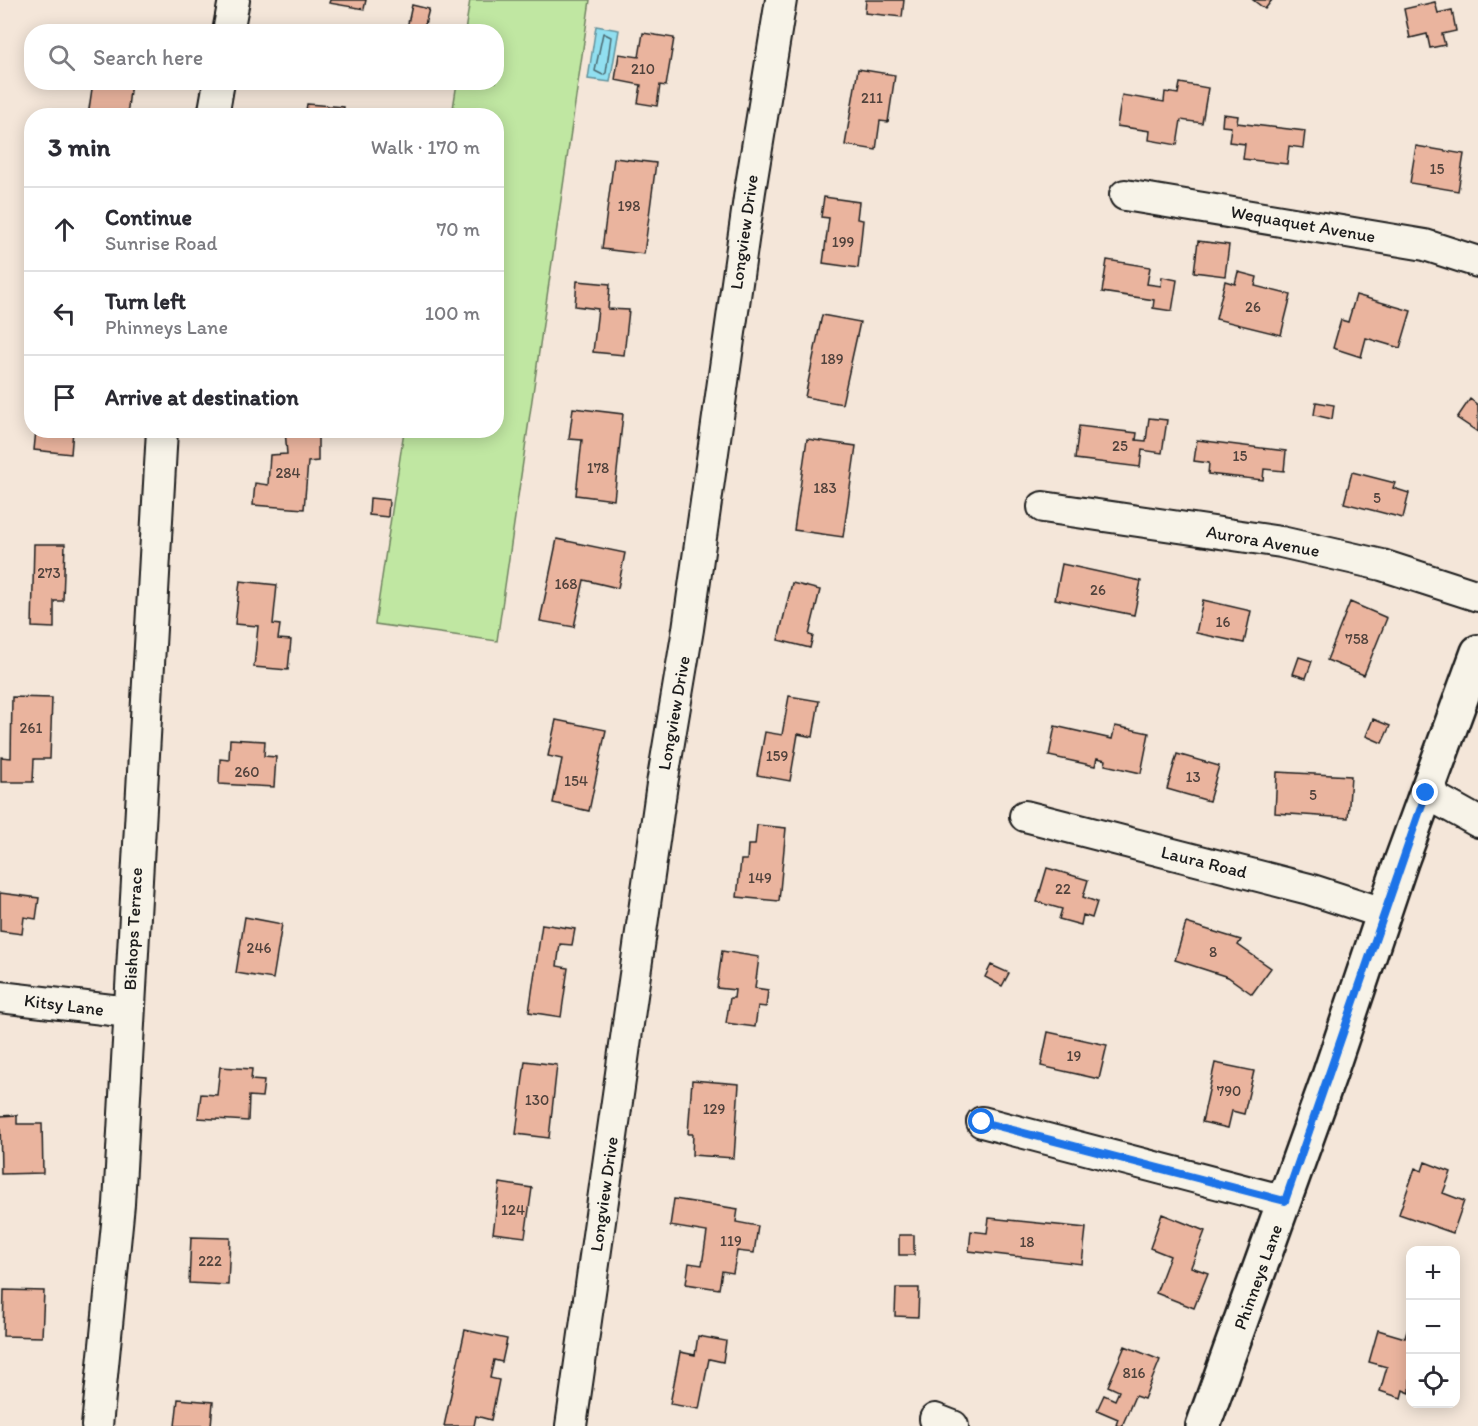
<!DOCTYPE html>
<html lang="en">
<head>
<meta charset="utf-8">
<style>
  body { margin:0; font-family:Itim,sans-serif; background:#f7f7f7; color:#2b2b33 }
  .controls { position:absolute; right:18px; bottom:18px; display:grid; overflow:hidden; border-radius:12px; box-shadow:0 3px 15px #0003 }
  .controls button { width:54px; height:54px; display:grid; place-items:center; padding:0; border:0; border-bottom:2px solid #e1e1e2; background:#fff; color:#2b2b33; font:30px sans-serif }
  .stop { position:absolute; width:18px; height:18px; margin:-14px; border:4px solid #1a73e8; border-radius:50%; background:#fff }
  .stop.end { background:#1a73e8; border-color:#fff; box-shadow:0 2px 6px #0008 }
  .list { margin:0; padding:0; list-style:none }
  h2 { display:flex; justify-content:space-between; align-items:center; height:78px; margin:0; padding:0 24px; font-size:26px }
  h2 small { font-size:20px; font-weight:400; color:#7c7c81 }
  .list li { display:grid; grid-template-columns:39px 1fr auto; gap:18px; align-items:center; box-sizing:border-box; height:84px; padding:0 24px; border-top:2px solid #e1e1e2 }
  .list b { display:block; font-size:22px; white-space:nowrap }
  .list p { margin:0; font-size:20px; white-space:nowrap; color:#7c7c81 }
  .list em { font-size:20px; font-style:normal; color:#7c7c81 }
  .icon { flex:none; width:33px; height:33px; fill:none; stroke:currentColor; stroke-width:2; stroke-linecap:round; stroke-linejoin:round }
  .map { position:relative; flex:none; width:1478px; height:1426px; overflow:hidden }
  .search { position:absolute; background:#fff; box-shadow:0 3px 15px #0003; left:24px; top:24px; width:480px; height:66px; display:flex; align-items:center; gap:15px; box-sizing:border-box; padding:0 21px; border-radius:24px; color:#7c7c81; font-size:22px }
  .panel { position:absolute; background:#fff; box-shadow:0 3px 15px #0003; left:24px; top:108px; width:480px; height:330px; border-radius:24px }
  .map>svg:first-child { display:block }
</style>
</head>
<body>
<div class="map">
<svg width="1478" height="1426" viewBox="0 0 1478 1426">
  <rect width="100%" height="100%" fill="#f4e6d9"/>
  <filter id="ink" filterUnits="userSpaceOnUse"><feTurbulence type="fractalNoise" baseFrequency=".0167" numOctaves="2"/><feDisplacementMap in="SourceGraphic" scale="12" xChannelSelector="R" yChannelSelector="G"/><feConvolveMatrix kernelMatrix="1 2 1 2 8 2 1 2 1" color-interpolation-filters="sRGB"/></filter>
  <g filter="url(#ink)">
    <path fill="#c0e7a2" stroke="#6e825f" stroke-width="1.5" d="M470,0H590L497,641L375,624L404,431L496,430V116L452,115L457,83L496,82V32L465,31Z"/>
    <path fill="#91dff0" stroke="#62919b" stroke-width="1.5" d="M596,26L619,30L610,82L588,79Z"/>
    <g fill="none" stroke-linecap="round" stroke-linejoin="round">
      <path stroke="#4b6a71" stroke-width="1.5" d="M603,33L611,37L606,73L603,75L595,71Z"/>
    </g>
    <path fill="#eab49e" stroke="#1c1c1c" stroke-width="1.5" d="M330,0H366L364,9L329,3Z
      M866,0H904L902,17L865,13Z
      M1253,0H1272L1265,9Z
      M1435,2L1438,13L1452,10L1456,31L1442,34L1445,45L1430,48L1427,34L1410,38L1404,9Z
      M412,5L429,9L423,32L407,28Z
      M643,33L674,38L666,86L660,85L657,106L638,103L641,85L615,80L619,54L639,57Z
      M858,69L895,75L888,122L880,121L876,150L845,145Z
      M93,82H131L127,116H88Z
      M1180,83L1208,88L1202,123L1181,120L1177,145L1149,140L1150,131L1117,126L1122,95L1164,102L1165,92L1178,94Z
      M307,104L344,107L343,116H305Z
      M1223,114L1238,116L1237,123L1305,131L1303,148L1289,146L1287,164L1243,159L1245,144L1229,142L1231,127L1222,126Z
      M1416,146L1464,154L1458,191L1410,183Z
      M614,158L656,163L644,254L602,249Z
      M824,197L859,202L857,219L863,220L858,268L823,263L829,218L821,217Z
      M1198,241L1229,245L1225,276L1194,272Z
      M1107,260L1150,267L1147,284L1161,286L1162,277L1177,280L1172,311L1153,308L1154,300L1102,292Z
      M1238,272L1257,277L1255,286L1291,295L1281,335L1216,319L1225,281L1235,284Z
      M577,281L610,284L608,309L629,310L624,355L593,352L598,309L575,306Z
      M1356,295L1411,311L1400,348L1366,338L1361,357L1333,348L1341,320L1348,322Z
      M822,315L860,322L842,404L805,397Z
      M1470,399L1478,405V432L1457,418Z
      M1316,402L1334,405L1332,419L1314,415Z
      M573,408L623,414L614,500L576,495L582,440L569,439Z
      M1149,418L1167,420L1162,453L1142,450L1140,467L1075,459L1079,426L1137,433L1136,440L1146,441Z
      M36,430H73L71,454L34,450Z
      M285,430L328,432L318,435V461L308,462L304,509L253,505L255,483L268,485L270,455L287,454Z
      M807,439L856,446L843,537L794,530Z
      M1197,440L1286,451L1284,471L1264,469L1263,480L1208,474L1209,463L1194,461Z
      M1352,472L1395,483L1393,488L1409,493L1403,518L1344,503Z
      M370,498L389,500L388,517L369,515Z
      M557,539L625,553L618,588L584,580L574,627L540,621Z
      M34,544H65L63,601H54V628L32,627Z
      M1062,564L1141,581L1134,615L1055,599Z
      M240,581L277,585L273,624L280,625L278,639L291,640L288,670L254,667L258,626L235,624Z
      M792,583L820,590L809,635L813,636L810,648L778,640Z
      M1203,600L1251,611L1244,643L1196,633Z
      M1350,602L1387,618L1364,675L1327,660Z
      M1299,657L1312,661L1306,678L1293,674Z
      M789,696L819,701L813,737L798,734L790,781L757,775L765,732L782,735Z
      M12,697L52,698L50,759H34L33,782H1V757L11,758Z
      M1373,719L1390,726L1382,743L1366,736Z
      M556,720L606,730L589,811L553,803L562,759L548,756Z
      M1055,726L1112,739L1115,726L1149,733L1141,773L1105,765L1106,760L1097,758L1095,766L1049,756Z
      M230,739L265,741L264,756L276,757L274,787L219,784L220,759L229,760Z
      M1177,754L1219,766L1209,801L1167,789Z
      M1277,772L1351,776L1348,818L1275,813Z
      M757,825L786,828L779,901L737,897L741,860H747L748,845H755Z
      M1047,868L1088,880L1083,897L1097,902L1092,918L1083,915L1081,925L1059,919L1062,909L1037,902Z
      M0,893L39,898L36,919L24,917L22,934L0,931Z
      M245,917L282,924L273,979L236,973Z
      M1186,923L1241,940L1238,945L1271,968L1252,994L1228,977L1175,960Z
      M542,924L575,929L572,945L560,944L557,966L568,968L561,1017L529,1012Z
      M722,951L759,957L755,988L768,990L766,1007L758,1006L755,1027L726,1023L730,998H734L735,990L717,988Z
      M991,965L1009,973L1002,986L985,977Z
      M1048,1032L1107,1045L1099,1079L1041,1066Z
      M525,1061L557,1065L549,1138L516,1134Z
      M1215,1063L1254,1071L1244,1114L1232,1111L1228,1128L1202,1122Z
      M220,1067L252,1069L251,1080L264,1081L262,1097L249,1096L248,1121L198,1118L201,1094L217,1095Z
      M692,1080L739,1084L734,1158L692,1155L693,1134H688Z
      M17,1115V1124H42L43,1173L1,1174L0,1116Z
      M1425,1162L1451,1172L1443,1193L1464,1201L1453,1233L1399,1214L1415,1168L1422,1171Z
      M500,1183L532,1188L525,1237L493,1233Z
      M674,1199L738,1209L736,1222L758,1226L754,1253L737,1251L733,1273L722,1271L719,1289L686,1284L689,1263L702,1265L707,1232L670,1226Z
      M1162,1214L1205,1231L1191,1267L1208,1273L1194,1308L1156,1293L1170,1256L1150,1248Z
      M989,1218L1086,1228L1082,1264L969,1251L971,1231L987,1233Z
      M899,1235H914V1255H899Z
      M191,1237L230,1238L228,1285L189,1283Z
      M896,1288H919L918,1317L895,1316Z
      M4,1290L44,1291L42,1337L3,1336Z
      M1410,1321V1393L1403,1390L1401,1398L1380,1391L1387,1367L1369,1362L1378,1330L1405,1338Z
      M465,1330L507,1339L502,1362L494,1360L490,1378L499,1380L491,1420L476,1416L474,1426H444Z
      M698,1336L726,1341L723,1362L709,1359L699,1409L670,1404L680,1352L695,1355Z
      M1125,1346L1160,1360L1144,1399L1135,1396L1122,1426H1119L1116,1425L1118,1419L1097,1410L1104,1395L1115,1400L1119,1391L1108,1386Z
      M178,1399L213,1402L211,1426H175Z"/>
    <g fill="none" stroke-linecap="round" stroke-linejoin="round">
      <g stroke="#1c1c1c" stroke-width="34">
        <path id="street" d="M228,32L234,0
          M213,116L219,82
          M1125,195L1425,245L1478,262
          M1043,507L1281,542L1382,565L1478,596
          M1426,793L1478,822
          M1025,816L1309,889L1383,913
          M0,997L129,1012
          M982,1122L1285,1201
          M935,1419L953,1426
          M97,1426L119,1204L162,430
          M571,1426L662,784L688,629L750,191L781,0"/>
      </g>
      <g stroke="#1c1c1c" stroke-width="38">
        <path id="secondary" d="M1203,1426L1329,1076L1401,862L1478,652"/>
      </g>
      <use href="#street" stroke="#f7f3e8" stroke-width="30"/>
      <use href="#secondary" stroke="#f7f3e8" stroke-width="33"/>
    </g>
  </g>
  <g fill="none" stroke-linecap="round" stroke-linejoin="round" filter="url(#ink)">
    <path stroke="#1a73e8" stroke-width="8" d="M982,1122L1285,1201L1426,793"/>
  </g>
  <g text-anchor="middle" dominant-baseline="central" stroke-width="4.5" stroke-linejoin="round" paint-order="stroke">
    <g font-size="15" fill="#50423c">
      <text x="643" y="69">210</text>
      <text x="872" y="98">211</text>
      <text x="1437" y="169">15</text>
      <text x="629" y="206">198</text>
      <text x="843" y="242">199</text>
      <text x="1253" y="307">26</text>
      <text x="832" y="359">189</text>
      <text x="1120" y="446">25</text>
      <text x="1240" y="456">15</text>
      <text x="598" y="468">178</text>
      <text x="288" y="473">284</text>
      <text x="825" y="488">183</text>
      <text x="1377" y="498">5</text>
      <text x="49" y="573">273</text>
      <text x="566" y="584">168</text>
      <text x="1098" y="590">26</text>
      <text x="1223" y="622">16</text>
      <text x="1357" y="639">758</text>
      <text x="31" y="728">261</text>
      <text x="777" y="756">159</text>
      <text x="247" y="772">260</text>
      <text x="1193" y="777">13</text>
      <text x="576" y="781">154</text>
      <text x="1313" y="795">5</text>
      <text x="760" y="878">149</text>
      <text x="1063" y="889">22</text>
      <text x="259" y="948">246</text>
      <text x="1213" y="952">8</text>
      <text x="1074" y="1056">19</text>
      <text x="1229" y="1091">790</text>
      <text x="537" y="1100">130</text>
      <text x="714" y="1109">129</text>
      <text x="513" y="1210">124</text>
      <text x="731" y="1241">119</text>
      <text x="1027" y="1242">18</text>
      <text x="210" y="1261">222</text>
      <text x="1134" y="1373">816</text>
    </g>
    <g font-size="18" fill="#1c1c1c" stroke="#f7f3e8">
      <text transform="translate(1303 224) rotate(10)">Wequaquet Avenue</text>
      <text transform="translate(744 232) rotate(-82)">Longview Drive</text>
      <text transform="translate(1263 541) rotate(10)">Aurora Avenue</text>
      <text transform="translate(674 713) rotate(-80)">Longview Drive</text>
      <text transform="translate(1204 862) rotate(14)">Laura Road</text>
      <text transform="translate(133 929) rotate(-87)">Bishops Terrace</text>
      <text transform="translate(64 1005) rotate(7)">Kitsy Lane</text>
      <text transform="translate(604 1194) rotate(-82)">Longview Drive</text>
      <text transform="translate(1258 1277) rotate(-70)">Phinneys Lane</text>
    </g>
  </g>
</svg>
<div class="controls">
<button>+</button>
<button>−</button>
<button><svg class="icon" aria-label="locate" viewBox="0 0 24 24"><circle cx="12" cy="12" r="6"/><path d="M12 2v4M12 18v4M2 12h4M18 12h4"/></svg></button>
</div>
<div class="stop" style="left:982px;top:1122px"></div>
<div class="stop end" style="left:1426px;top:793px"></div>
<div class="search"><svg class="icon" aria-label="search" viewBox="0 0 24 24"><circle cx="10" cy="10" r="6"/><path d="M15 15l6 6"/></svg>Search here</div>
<section class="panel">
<h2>3 min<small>Walk · 170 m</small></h2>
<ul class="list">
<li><svg class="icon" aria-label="ahead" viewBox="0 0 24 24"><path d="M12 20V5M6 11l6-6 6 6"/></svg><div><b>Continue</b><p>Sunrise Road</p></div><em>70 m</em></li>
<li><svg class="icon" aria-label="left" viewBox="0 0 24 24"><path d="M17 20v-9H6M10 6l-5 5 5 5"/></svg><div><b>Turn left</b><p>Phinneys Lane</p></div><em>100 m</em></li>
<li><svg class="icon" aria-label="arrive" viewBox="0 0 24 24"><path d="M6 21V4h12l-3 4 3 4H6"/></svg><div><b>Arrive at destination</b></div></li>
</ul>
</section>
</div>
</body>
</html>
